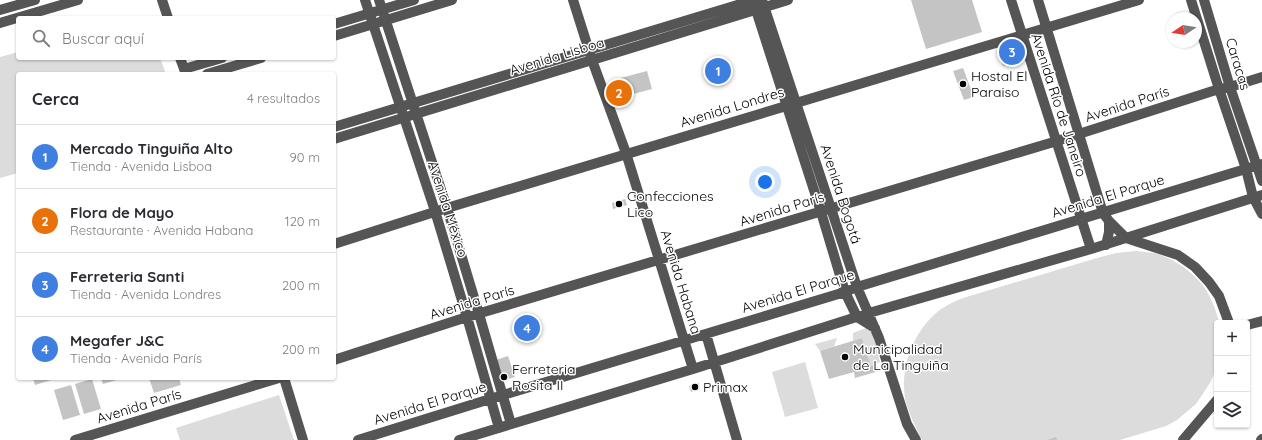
<!DOCTYPE html>
<html lang="es">
<head>
<meta charset="utf-8">
<style>
  body { margin:0; font-family:Quicksand,sans-serif; background:#f7f7f7; color:#2b2b33 }
  .controls { position:absolute; right:12px; bottom:12px; display:grid; overflow:hidden; border-radius:4px; box-shadow:0 1px 3px #0004 }
  .controls button { width:36px; height:36px; display:grid; place-items:center; padding:0; border:0; border-bottom:1px solid #e1e1e2; background:#fff; color:#2b2b33; font:20px sans-serif }
  .compass { position:absolute; left:1166px; top:12px; width:36px; height:36px; border-radius:50%; background:#fff; box-shadow:0 1px 3px #0004; rotate:258deg }
  .you { position:absolute; left:765px; top:182px; width:14px; height:14px; margin:-10px; border:3px solid #fff; border-radius:50%; background:#1a73e8; box-shadow:0 0 0 6px #1a73e833 }
  .badge { display:grid; place-items:center; width:26px; height:26px; border-radius:50%; background:#000; color:#fff; font-size:13px; font-weight:700 }
  .pin { position:absolute; translate:-50% -50%; border:2px solid #fff; box-shadow:0 1px 4px #0006 }
  .list { margin:0; padding:0; list-style:none }
  h2 { display:flex; justify-content:space-between; align-items:center; height:52px; margin:0; padding:0 16px; font-size:17px }
  h2 small { font-size:13px; font-weight:400; color:#7c7c81 }
  .list li { display:grid; grid-template-columns:26px 1fr auto; gap:12px; align-items:center; box-sizing:border-box; height:64px; padding:0 16px; border-top:1px solid #e1e1e2 }
  .list b { display:block; font-size:15px; white-space:nowrap }
  .list p { margin:0; font-size:13px; white-space:nowrap; color:#7c7c81 }
  .list em { font-size:13px; font-style:normal; color:#7c7c81 }
  .icon { flex:none; width:22px; height:22px; fill:none; stroke:currentColor; stroke-width:2; stroke-linecap:round; stroke-linejoin:round }
  .map { position:relative; flex:none; width:1262px; height:440px; overflow:hidden }
  .search { position:absolute; background:#fff; box-shadow:0 1px 3px #0004; left:16px; top:16px; width:320px; height:44px; display:flex; align-items:center; gap:10px; box-sizing:border-box; padding:0 14px; border-radius:4px; color:#7c7c81; font-size:15px }
  .panel { position:absolute; background:#fff; box-shadow:0 1px 3px #0004; left:16px; top:72px; width:320px; height:308px; border-radius:4px }
  .map>svg:first-child { display:block }
</style>
</head>
<body>
<div class="map">
<svg width="1262" height="440" viewBox="0 0 1262 440">
  <rect width="100%" height="100%" fill="#fff"/>
  <path fill="#dcdcdc" d="M18,52V58H160L166,74H18V173L0,178V57Z
    M1136,251C1142,252 1148,252 1154,253C1171,257 1190,270 1201,283C1210,294 1216,309 1219,323H1217V367L1210,383L1196,404L1177,420L1166,426L1120,440H922C916,428 910,416 906,403C899,372 911,336 934,315C942,307 953,302 963,298L1097,258L1116,253Z
    M871,326L880,362L871,366L862,338L853,341V333Z
    M837,338L834,347L820,351L815,344Z
    M805,362L818,408L785,417L772,372Z
    M279,395L294,440H180L176,428Z"/>
  <path fill="#c4c4c4" d="M911,0H972L982,32L926,49Z
    M1014,50L1018,61L1003,66L999,55Z
    M963,68L974,97L964,100L953,71Z
    M647,71L652,89L618,98L613,80Z
    M625,199L627,205L613,209L612,203Z
    M527,313L534,340L527,342L519,315Z
    M862,338L871,366L876,364L879,371L855,378L854,372L829,379L820,351Z
    M508,356L515,377L504,380L501,378L496,360Z
    M33,378H58L35,385Z
    M101,378H123L103,384Z
    M149,378H179L181,385L154,393Z
    M92,379L101,409L84,414L75,384Z
    M699,383L700,389L691,392L689,386Z
    M71,385L80,415L63,420L54,390Z
    M1056,437L1057,440H1047Z"/>
  <g fill="none" stroke-linecap="round" stroke-linejoin="round">
    <path stroke="#555" stroke-width="10" d="M162,0L168,18
      M365,0L435,211L467,317L499,428
      M379,0L447,208L479,314L511,424
      M573,0L592,60L626,153L693,369
      M762,0L857,287L879,338L907,424L916,440
      M1011,0L1091,249
      M1038,0L1103,213L1109,221L1126,238L1178,255L1195,267L1209,282L1219,296L1229,323
      M1191,0L1219,89L1246,169L1253,197L1262,214
      M1204,0L1230,87L1262,181
      M754,4L821,212L845,292L857,317L875,328
      M0,10L35,0
      M0,23L78,0
      M334,24L414,0
      M334,36L452,0
      M180,58L186,74
      M184,69L222,58
      M207,74L261,58
      M334,127L754,0
      M334,139L788,0
      M334,244L447,208L1139,0
      M1106,245L1109,232V221
      M1247,325L1262,321
      M706,334L737,440
      M334,360L467,317L1057,141L1219,89L1230,87L1262,77
      M284,378L303,440
      M75,440L279,378
      M358,440L503,395L845,292L857,287L1262,164
      M459,440L693,369L869,313L1091,249L1262,195
      M1183,440L1217,400
      M1261,440L1262,439"/>
  </g>
  <g fill="#000" stroke="#fff" stroke-width="1.5">
    <circle cx="963" cy="84" r="4"/>
    <circle cx="619" cy="204" r="4"/>
    <circle cx="845" cy="357" r="4"/>
    <circle cx="504" cy="377" r="4"/>
    <circle cx="695" cy="387" r="4"/>
  </g>
  <g text-anchor="middle" dominant-baseline="central" stroke-width="3" stroke-linejoin="round" paint-order="stroke">
    <g font-size="14" fill="#000" stroke="#fff">
      <text transform="translate(557 56) rotate(-17)">Avenida Lisboa</text>
      <text transform="translate(1238 64) rotate(73)">Caracas</text>
      <text transform="translate(1127 104) rotate(-18)">Avenida París</text>
      <text transform="translate(1059 105) rotate(72)">Avenida Río de Janeiro</text>
      <text transform="translate(732 107) rotate(-17)">Avenida Londres</text>
      <text transform="translate(841 194) rotate(72)">Avenida Bogotá</text>
      <text transform="translate(1108 196) rotate(-17)">Avenida El Parque</text>
      <text transform="translate(448 209) rotate(72)">Avenida México</text>
      <text transform="translate(782 209) rotate(-17)">Avenida París</text>
      <text transform="translate(681 282) rotate(73)">Avenida Habana</text>
      <text transform="translate(798 291) rotate(-17)">Avenida El Parque</text>
      <text transform="translate(472 302) rotate(-17)">Avenida París</text>
      <text transform="translate(430 403) rotate(-17)">Avenida El Parque</text>
      <text transform="translate(139 406) rotate(-17)">Avenida París</text>
    </g>
    <g font-size="14" fill="#000" stroke="#fff" text-anchor="start">
      <text x="971" y="76">Hostal El<tspan x="971" dy="16">Paraiso</tspan></text>
      <text x="627" y="196">Confecciones<tspan x="627" dy="16">Lico</tspan></text>
      <text x="853" y="349">Municipalidad<tspan x="853" dy="16">de La Tinguiña</tspan></text>
      <text x="512" y="369">Ferreteria<tspan x="512" dy="16">Rosita II</tspan></text>
      <text x="703" y="387">Primax</text>
    </g>
  </g>
</svg>
<div class="controls">
<button>+</button>
<button>−</button>
<button><svg class="icon" aria-label="layers" viewBox="0 0 24 24"><path d="M12 4l9 5-9 5-9-5zM3 14l9 5 9-5"/></svg></button>
</div>
<svg class="compass" viewBox="-18 -18 36 36"><path d="M0-13l5 13h-10z" fill="#e53935"/><path d="M0 13l5-13h-10z" fill="#7c7c81"/></svg>
<div class="you"></div>
<div class="pin badge" style="left:718px;top:71px;background:#3f7fe0">1</div>
<div class="pin badge" style="left:619px;top:93px;background:#e8710a">2</div>
<div class="pin badge" style="left:1012px;top:52px;background:#3f7fe0">3</div>
<div class="pin badge" style="left:527px;top:328px;background:#3f7fe0">4</div>
<div class="search"><svg class="icon" aria-label="search" viewBox="0 0 24 24"><circle cx="10" cy="10" r="6"/><path d="M15 15l6 6"/></svg>Buscar aquí</div>
<section class="panel">
<h2>Cerca<small>4 resultados</small></h2>
<ul class="list">
<li><span class="badge" style="background:#3f7fe0">1</span><div><b>Mercado Tinguiña Alto</b><p>Tienda · Avenida Lisboa</p></div><em>90 m</em></li>
<li><span class="badge" style="background:#e8710a">2</span><div><b>Flora de Mayo</b><p>Restaurante · Avenida Habana</p></div><em>120 m</em></li>
<li><span class="badge" style="background:#3f7fe0">3</span><div><b>Ferreteria Santi</b><p>Tienda · Avenida Londres</p></div><em>200 m</em></li>
<li><span class="badge" style="background:#3f7fe0">4</span><div><b>Megafer J&amp;C</b><p>Tienda · Avenida París</p></div><em>200 m</em></li>
</ul>
</section>
</div>
</body>
</html>
